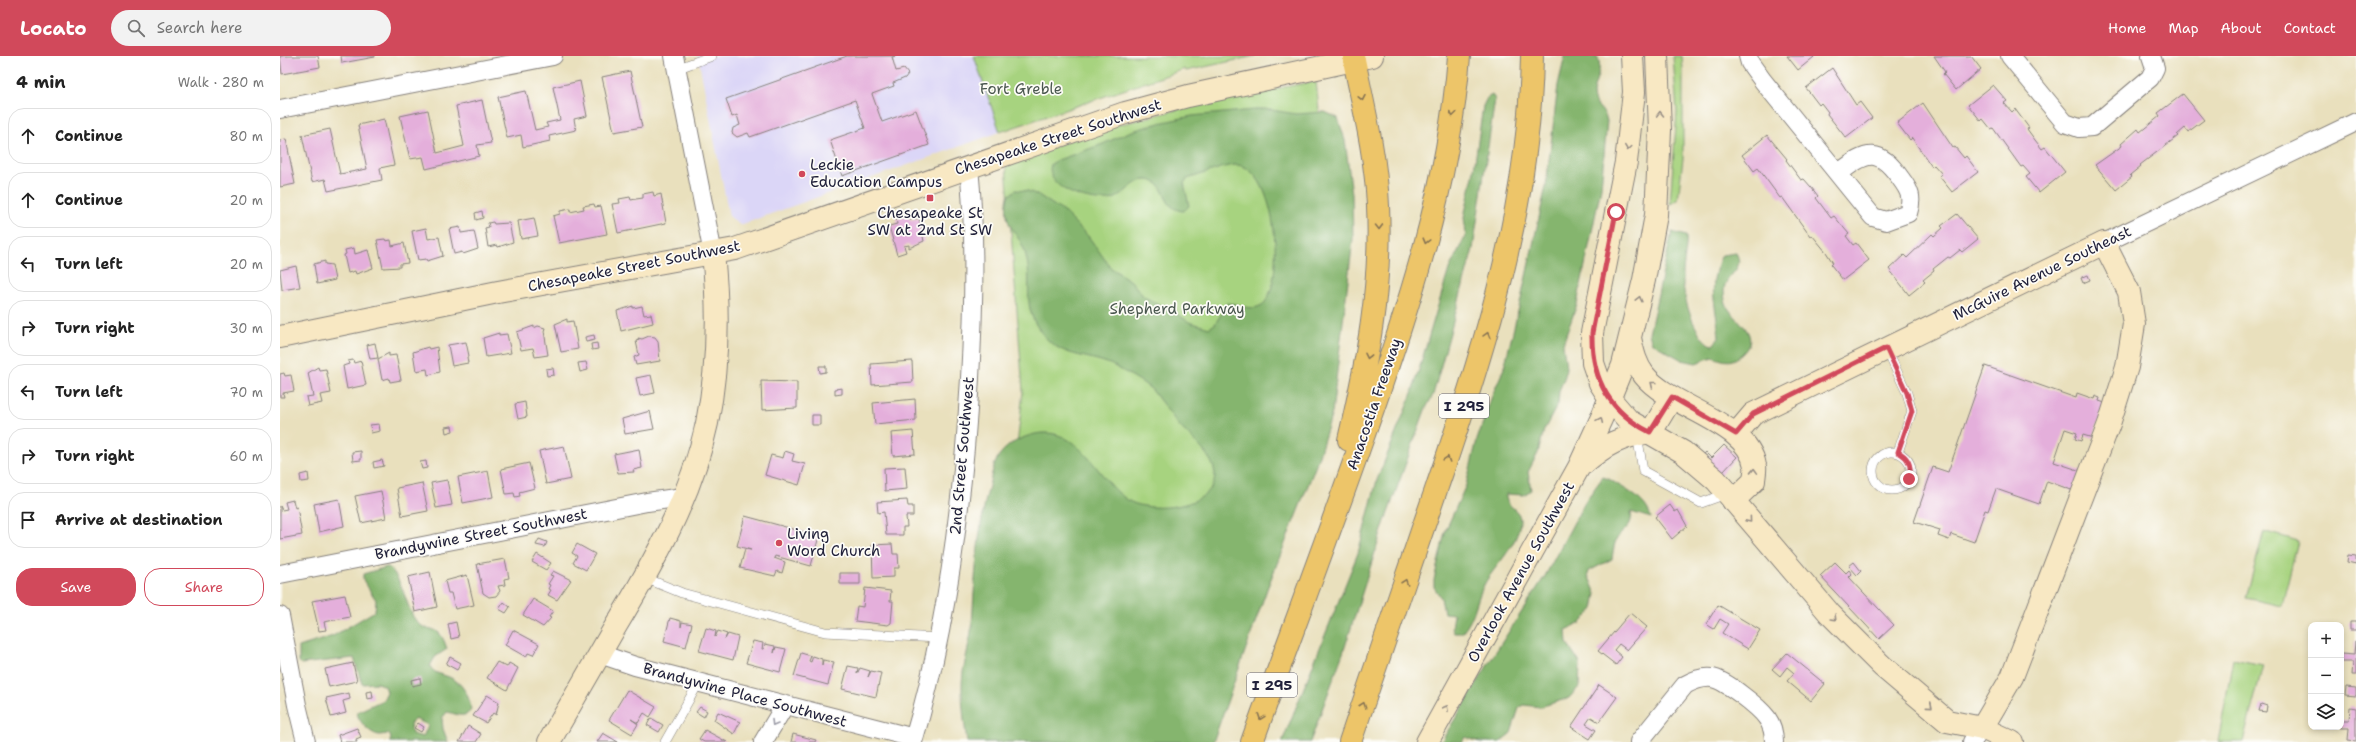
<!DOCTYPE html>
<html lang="en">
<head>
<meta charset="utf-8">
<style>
  body { margin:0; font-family:"Shantell Sans",sans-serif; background:#f2f2f2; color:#222 }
  .controls { position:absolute; right:12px; bottom:12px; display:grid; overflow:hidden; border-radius:8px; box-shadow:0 2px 6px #0003 }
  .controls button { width:36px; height:36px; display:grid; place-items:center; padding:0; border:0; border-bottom:1px solid #e0e0e0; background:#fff; color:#222; font:20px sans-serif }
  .stop { position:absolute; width:12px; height:12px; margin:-9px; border:3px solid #d1495b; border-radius:50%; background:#fff }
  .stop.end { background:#d1495b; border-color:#fff; box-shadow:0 1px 4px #0008 }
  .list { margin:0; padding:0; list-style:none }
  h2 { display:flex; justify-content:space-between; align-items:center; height:52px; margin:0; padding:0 16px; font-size:17px }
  h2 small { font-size:13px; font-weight:400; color:#767676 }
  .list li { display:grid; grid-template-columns:26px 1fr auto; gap:12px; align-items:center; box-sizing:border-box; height:56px; margin:0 8px 8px; padding:0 8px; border:1px solid #e0e0e0; border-radius:16px }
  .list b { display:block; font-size:15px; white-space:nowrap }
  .list em { font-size:13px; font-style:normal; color:#767676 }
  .actions { display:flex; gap:8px; padding:12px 16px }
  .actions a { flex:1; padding:9px 0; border:1px solid #d1495b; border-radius:16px; text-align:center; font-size:14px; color:#d1495b }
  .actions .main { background:#d1495b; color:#fff }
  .icon { flex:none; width:22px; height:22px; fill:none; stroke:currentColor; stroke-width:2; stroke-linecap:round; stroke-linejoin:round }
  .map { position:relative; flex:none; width:2076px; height:686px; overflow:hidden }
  header { display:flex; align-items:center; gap:24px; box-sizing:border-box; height:56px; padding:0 20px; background:#d1495b; color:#fff }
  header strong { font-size:19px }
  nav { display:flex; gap:22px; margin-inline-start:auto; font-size:14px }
  .search { width:280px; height:36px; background:#f2f2f2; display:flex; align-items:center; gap:10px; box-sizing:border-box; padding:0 14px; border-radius:22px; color:#767676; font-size:15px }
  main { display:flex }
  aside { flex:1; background:#fff }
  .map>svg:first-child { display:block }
</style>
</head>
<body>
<header>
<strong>Locato</strong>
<div class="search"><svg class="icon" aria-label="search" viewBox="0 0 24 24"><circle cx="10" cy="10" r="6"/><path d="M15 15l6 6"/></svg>Search here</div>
<nav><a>Home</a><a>Map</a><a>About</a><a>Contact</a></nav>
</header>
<main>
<aside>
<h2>4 min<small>Walk · 280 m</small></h2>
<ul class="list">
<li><svg class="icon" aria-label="ahead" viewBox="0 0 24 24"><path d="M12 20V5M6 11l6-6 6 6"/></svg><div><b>Continue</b></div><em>80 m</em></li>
<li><svg class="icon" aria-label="ahead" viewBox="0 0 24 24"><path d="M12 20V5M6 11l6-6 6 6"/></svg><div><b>Continue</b></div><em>20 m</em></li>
<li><svg class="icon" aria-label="left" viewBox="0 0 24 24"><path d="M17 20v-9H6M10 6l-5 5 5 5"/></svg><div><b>Turn left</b></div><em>20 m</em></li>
<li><svg class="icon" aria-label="right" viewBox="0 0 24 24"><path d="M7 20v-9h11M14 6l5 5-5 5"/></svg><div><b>Turn right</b></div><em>30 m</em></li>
<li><svg class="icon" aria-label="left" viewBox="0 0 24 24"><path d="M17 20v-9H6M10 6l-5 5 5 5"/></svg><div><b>Turn left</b></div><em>70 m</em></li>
<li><svg class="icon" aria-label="right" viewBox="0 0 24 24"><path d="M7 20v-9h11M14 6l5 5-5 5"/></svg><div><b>Turn right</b></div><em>60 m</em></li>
<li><svg class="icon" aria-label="arrive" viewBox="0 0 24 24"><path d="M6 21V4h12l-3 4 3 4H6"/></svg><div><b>Arrive at destination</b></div></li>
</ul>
<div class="actions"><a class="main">Save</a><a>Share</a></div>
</aside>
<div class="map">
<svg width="2076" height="686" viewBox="0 0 2076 686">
  <rect width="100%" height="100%" fill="#fdfcf7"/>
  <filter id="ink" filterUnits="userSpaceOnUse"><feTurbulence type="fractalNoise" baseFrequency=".025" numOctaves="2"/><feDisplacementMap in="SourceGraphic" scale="8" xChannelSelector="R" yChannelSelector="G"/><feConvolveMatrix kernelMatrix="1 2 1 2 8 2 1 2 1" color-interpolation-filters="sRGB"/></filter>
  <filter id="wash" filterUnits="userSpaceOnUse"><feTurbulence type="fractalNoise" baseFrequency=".012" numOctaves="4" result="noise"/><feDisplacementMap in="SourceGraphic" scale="16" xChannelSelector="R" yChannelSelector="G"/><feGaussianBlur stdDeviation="0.9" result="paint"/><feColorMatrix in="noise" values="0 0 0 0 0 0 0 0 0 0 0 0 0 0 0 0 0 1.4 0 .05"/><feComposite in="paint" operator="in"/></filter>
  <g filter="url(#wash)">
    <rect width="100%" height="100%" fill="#e9e0bd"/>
    <path fill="#dbd6f7" d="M418,0H694L720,76L460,169L449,160Z"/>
    <path fill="#a7d37f" stroke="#647a5d" d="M694,0H975L906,15L905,13L720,76Z
      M1393,0H1402L1403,14V102L1398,144L1390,148L1397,56Z
      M1036,25L1061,273L925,686H705L743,335L726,109L814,75L932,45Z
      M1984,475L2018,485L2002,550L1966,542Z
      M1953,603L1983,609L1963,686H1938Z"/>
    <path fill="#85b56e" stroke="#546c54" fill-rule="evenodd" d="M1285,0H1317C1324,13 1314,24 1313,38C1313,50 1325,53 1327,65L1321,132L1297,248L1283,288L1286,311L1285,320L1279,335L1278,348L1264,374L1258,397L1248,416L1251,434L1244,439L1226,438C1224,450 1240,453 1240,463C1240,488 1216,508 1205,527C1195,545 1196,561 1182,577H1174L1172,572L1174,558L1164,557L1161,542L1154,531V524L1165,476L1186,429L1197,384L1212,340L1224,312L1241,243L1266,130L1278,29Z
      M1212,39L1215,43L1193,193L1153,339L1145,354L1104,468L1063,597L1030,686H1002L1078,497L1097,424L1132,337L1169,213L1186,179L1184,161L1193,120L1203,50L1207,42Z
      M985,53L1016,58L1045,56L1058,62L1065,84L1072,138L1073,183L1052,357L1036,409L987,533L933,686H687C684,664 680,638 683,616C686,600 690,585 692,569C695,522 697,475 709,430C711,421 713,411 717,403C724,390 738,383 751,379C801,365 817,427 851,446C873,457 932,452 935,421C936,400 909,382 898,368C889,357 881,345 872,334C862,325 848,318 836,311C812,298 783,303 764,280C739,250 754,232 746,200C740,174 721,174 728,140L736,134L748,135L760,140L784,156L808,180L831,212L851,225L864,241L893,255L909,266L929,272L935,268L948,247C959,248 971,256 982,249C1005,233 999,113 957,109C948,108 918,120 907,123L904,127L909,150L904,155C880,154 889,125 867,124C853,123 846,139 833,143C815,149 763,134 771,108L778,104L823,88L849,76L879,67L912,60Z
      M1392,176L1406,180C1407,195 1403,205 1403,220C1402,239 1413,277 1429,288L1433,289L1439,282C1437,250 1426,231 1442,199L1456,197C1466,214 1445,218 1444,234C1444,239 1445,248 1448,252C1458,267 1482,279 1462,298C1451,308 1445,305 1432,301L1416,307L1402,304L1372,287L1369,278Z
      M1323,421L1329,423C1344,433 1367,443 1371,462L1351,456C1353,470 1346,471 1338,481C1334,486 1333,497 1332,503L1309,515L1308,519L1316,538L1313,553L1301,567L1286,574L1287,587L1300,607L1299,631L1289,642L1260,651L1244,649L1239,652L1231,677L1220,686H1200L1185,681L1182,686H1161L1215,597L1265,520L1306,444Z
      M107,511C121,518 126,549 134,562C146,581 158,562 167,593L155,601L150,610C154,618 161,618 169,621C182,626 190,640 191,654C185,663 177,658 167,656L162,662L163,673L168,686H110L111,682L109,678C106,678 102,679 99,679C90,678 77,664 77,656L103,644L107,636L105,630L97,627L82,628L74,602L21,608L19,606V591L53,580L95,555L96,544L83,524V518ZM135,663L148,669L143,681L132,678L130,668Z"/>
    <g id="blocks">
      <path fill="#e4afdb" d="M0,0H38L40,11L2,18Z
        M61,0H95V1L62,7Z
        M567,0H616L612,1L616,15L624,13L628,18L625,22L613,27L614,30L592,38L602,66L636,54L649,89L562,120L550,84L585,72L575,44L470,81L468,77L457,81L452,77L453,72L460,69L457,59L452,61L446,43Z
        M1507,0H1533L1534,1L1518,14Z
        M1654,0H1691L1701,13L1676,34L1663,18L1665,16Z
        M1552,12L1576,49L1580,46L1592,62L1566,82L1547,58L1548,56L1541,47L1539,49L1526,32Z
        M350,15L362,71L334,76L322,21Z
        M300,25L307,60L294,63L296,74L269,80L270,85L243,91L241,79L227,82L218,41L246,35L255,74L268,71L266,67L280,64L273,31Z
        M1713,29L1727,45L1724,47L1732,56L1735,53L1749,72L1747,73L1755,84L1762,93L1765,91L1785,116L1759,137L1746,121L1750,118L1743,110L1741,111L1713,72L1711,73L1703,63L1701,65L1688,49Z
        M1903,38L1924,64L1908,76L1905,72L1897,79L1898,80L1860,109L1861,110L1850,119L1852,121L1836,134L1815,109L1842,90L1841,88L1858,73L1860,76L1880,60L1878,57Z
        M202,44L211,87L197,89L199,100L146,113L143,101L130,103L120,60L148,54L157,97L184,90L176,50Z
        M1643,47L1673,92L1675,91L1684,102L1686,100L1698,116L1672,136L1659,120L1662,118L1654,109L1652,111L1632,82L1630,84L1617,67Z
        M104,63L114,109L100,112L102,124L48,135L45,123L32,126L22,79L50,73L60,118L87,113L78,69Z
        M1487,79L1507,103L1506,104L1521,124L1524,123L1531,131L1538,140L1536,142L1551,162L1554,160L1569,178L1566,180L1573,189L1576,187L1589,204L1563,224L1551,209L1553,207L1546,196L1532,179L1530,180L1502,141L1500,142L1478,112L1474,115L1462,99Z
        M6,83L15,128L0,131V84Z
        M373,136L374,140L381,138L386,167L338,177L332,148L340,147L339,143L350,141L351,144L356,143L363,142V138Z
        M314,148L315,151L321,150L327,178L279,187L273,160L280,158V155L290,153V156L304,153L303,150Z
        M202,155L203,162L196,164L195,157Z
        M1677,158L1698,183L1682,196L1680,194L1670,202L1668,201L1653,213L1654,215L1643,224L1645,226L1629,239L1609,213L1624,199L1627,202L1652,178L1654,180L1663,172L1661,170Z
        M629,159L630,164L639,162L644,185L629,192V189L624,190L626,196L617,199L609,170L617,168L616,163Z
        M254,162L258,180L241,183L238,165Z
        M213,166L214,168L229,167L233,186L218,191L217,189L208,191L205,172L209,171L208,167Z
        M180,171L181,177L194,175L198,193L183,198L182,196L174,198L169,173Z
        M146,172L148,183L159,181L163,200L147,205L146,203L138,204L132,175Z
        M105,183L106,185L111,184L112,190L124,187L128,207L120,208V211L103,212L97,184Z
        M74,192L75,198L88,194L93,212L76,218L75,215L68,217L64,199L66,198L65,194Z
        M45,205V208L52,209L55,224L37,228L34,208Z
        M16,210L20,231L2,234L0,214Z
        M1808,219L1810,224L1803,227L1801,222Z
        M353,250V252L362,250L364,259L371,258L373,267L341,275L337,255Z
        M287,263V266L293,265L298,293L281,296L275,268Z
        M254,270V272L258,270L265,272L264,275L268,299L255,301L253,292L241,294L237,276Z
        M219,277V279L227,278L231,297L206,301L203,282Z
        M314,279L315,284L306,286L305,281Z
        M369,280L375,281L378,285L380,305L356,309L354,301L359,299L356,285L359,284L358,282L362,283Z
        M186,286L189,300L187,301L188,307L172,310L168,289Z
        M95,287L98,302L90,303L87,289Z
        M317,287L318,293L312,294L311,288Z
        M148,291L149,293L157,291L160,316L148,319L147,313L136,315L133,296Z
        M109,297V300L116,299L121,324L110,326L109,322L102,324L98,303Z
        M73,304L74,307L81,305L86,329L67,333L63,310L69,308L68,305Z
        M632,305L633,326L592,329L591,308Z
        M306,306L308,314L300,316L298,307Z
        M539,310H546V316L540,317Z
        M1705,310L1796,342L1797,337L1814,343L1815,340L1820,342L1819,345L1825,347L1813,382L1803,379L1801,385L1795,383L1797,377L1785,373L1774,406L1801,415L1794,435L1767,425L1759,448L1716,433L1708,455L1705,454L1694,486L1671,478L1669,484L1658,480L1660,474L1634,466L1653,411L1668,416Z
        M38,311L39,314L46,313L51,337L40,339L42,347L28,350L26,341L33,340L28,317Z
        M273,312L274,319L267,320L266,313Z
        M4,317L5,320L11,319L14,335L3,337L4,341H0V318Z
        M371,319L375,337L360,340L356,322Z
        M481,325L517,326V352L482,354Z
        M562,332V338L555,339V333Z
        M635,343L636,364L595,368L593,347Z
        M245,346L247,361L238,363L235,348Z
        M370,355L374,373L345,378L342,363Z
        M532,359H540V369H532Z
        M99,368L100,375L91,377L90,369Z
        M172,370L173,375L166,377L165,371Z
        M633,375L635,398L613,400L611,377Z
        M1444,389L1457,401L1428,432L1408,414L1425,396L1431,402Z
        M284,390L291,423L266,428L259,395Z
        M359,393L362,412L353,414L354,416L338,417L334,398Z
        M81,395V404L73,405L72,396Z
        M505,395L514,398L512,405L525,408L519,429L485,419L491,399L503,402Z
        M102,404L104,410L94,412L93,406Z
        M146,405L147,412L142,413L140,406Z
        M249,407L255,432L239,436L240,440L235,441L234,437L226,438L221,413Z
        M625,411L627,433L605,435L604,412Z
        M208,415L213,441L183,447L178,421Z
        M28,417L29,425L21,426L20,419Z
        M167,424L172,449L156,452L151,427Z
        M142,427L148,455L122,460L117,432Z
        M101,435L106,462L81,467L75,440Z
        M59,443L64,470L39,476L34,448Z
        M13,444L15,452L17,451L22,479L0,483V450L2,454L7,453L5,446Z
        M627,444L628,450H633V460H626L627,471H623V479H606L604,456L598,457L597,446Z
        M1390,449L1395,456L1398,454L1407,470L1392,483L1375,461Z
        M465,460L539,480L531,510L495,500L494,502L505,506L502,517L497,515L495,520L460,512L465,493L471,494L457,490Z
        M259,483L267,486L265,491L256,489Z
        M297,488L315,498L306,514L293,507L297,500L292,497Z
        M612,488L613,498H618L619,512H614V521L593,522L592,489Z
        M257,498L271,507L266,514L252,506Z
        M2068,499L2076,500V508L2067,506Z
        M225,503L229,522L224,523L225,529L218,530L220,535L216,540L209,541L203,537L197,508Z
        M1555,506L1566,517L1569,514L1572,518L1569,521L1614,569L1599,583L1540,520Z
        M1574,506L1581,515L1577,519L1569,510Z
        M273,515L291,524L277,544L268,539L271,534L268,533L270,529L268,528L273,520L270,519Z
        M150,516L157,551L135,556L128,521Z
        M560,517H580V528H560Z
        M187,519L194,549L175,553L171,537H168L165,525Z
        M585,532L611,535L610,545H613L611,567L608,569L575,565L577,550L583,551Z
        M65,539L70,561L44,566L46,574L39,575L32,545Z
        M253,543L273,555L269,561L271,562L263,571L243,559Z
        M224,546L230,551L226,557L219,553Z
        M1438,549L1480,574L1468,593L1442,577L1448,568L1440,563L1434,573L1426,568Z
        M1350,557L1367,571L1347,594L1339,588L1334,594L1342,601L1336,609L1318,595Z
        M390,562L401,565V571L402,566L412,568L406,591L384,585Z
        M176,566L179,581L171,583L168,568Z
        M2070,566H2076V574H2070Z
        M426,572L436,575L435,581L438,575L447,578L445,583L448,578L458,581L453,604L419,595Z
        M233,574L259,588L253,599L248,597L246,601L225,589Z
        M473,585L483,587L482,593H484L485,588L495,590L494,597L496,591L506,593L500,616L466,607Z
        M2075,585H2076V619H2072L2073,606H2061V598L2074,599Z
        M521,597L531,600L529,605L531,606L533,600L542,603V609L543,604L554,606L548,629L514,620Z
        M1507,597L1545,628L1531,645L1507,625L1514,617L1507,611L1500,620L1492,613Z
        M170,601L181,607L177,614L166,608Z
        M217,606L227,611L229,607L238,612L227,634L207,622Z
        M73,607L77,625L49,631L45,613Z
        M568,610L578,612L577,618L580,612L590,615L588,621L591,615L601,617L596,641L562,633Z
        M140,622L141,628L132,630L131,624Z
        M1319,629L1337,641L1319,666L1311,661L1306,668L1316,674L1310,683L1291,671Z
        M2066,631L2076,632V640L2065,639Z
        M347,634L376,651L370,661L364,657L358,667L351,663L358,668L352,678L329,664Z
        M92,635L93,642L87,643L86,636Z
        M69,637L70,643L63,645L66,657L51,661L46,642Z
        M207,639L219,646L216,659L213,657L206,667L193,660Z
        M1981,648L1987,650L1986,656L1979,655Z
        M420,651L427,655L424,661L416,656Z
        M2070,651L2076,652V685L2068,684L2069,672H2061V664H2069Z
        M438,656L460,666L454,678L434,664Z
        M371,662L383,669L379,676L367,669Z
        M138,667L144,671L141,676L134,672Z
        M188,670L201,678L196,686H179Z
        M77,672L81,681L76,683L77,686H60L58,679Z
        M425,674L447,686H424L419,683Z
        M323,677L338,686H317Z
        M513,678L536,684L535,686H511Z"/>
    </g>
  </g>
  <g filter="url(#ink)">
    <use href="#blocks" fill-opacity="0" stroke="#86817c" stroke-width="1"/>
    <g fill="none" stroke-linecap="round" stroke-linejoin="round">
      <g stroke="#86817c" stroke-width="10">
        <path id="lane" d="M396,13L432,0
          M1606,292L1627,337L1632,355L1618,396
          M1357,378L1363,415L1421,447L1446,438
          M1593 415a19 19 0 1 1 38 0a19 19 0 1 1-38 0Z
          M365,522L402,537L545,576L658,582
          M385,686L419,626"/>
      </g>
      <g stroke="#86817c" stroke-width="20">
        <path id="street" d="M394,0L433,198
          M1468,0L1470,7L1483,25L1593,161L1606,165L1628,157C1633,142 1630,135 1621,123C1599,92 1588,94 1559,117
          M1730,0L1785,67L1799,72L1812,71L1870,22L1875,12L1871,0
          M0,53L273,0
          M1824,187L2076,66
          M0,518L367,446L403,441
          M0,560L17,649L26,686
          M320,598L355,610L634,682
          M483,686L505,649
          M633,686C668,569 683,444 690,322C694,252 696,181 689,111
          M1359,686L1405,629C1414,624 1422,621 1432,622C1445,624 1479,651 1487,662C1492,669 1494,678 1494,686
          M1692,686L1702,672"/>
      </g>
      <g stroke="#86817c" stroke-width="24">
        <path id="secondary" d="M1352,0L1354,36L1346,106L1312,277L1313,307L1320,327L1330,343L1349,365L1403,396L1436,424L1550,558L1602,610L1667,665L1702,672L1732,686
          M0,281L218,236L455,193L845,57L908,40L1092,0
          M1350,282C1353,295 1355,307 1364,319C1390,352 1468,365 1475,410C1476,414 1474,421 1474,425L1453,445
          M1456,378L1473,358L1824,187L1849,236L1854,268L1847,311L1829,368L1732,621L1702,672
          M1303,408C1326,388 1340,381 1371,376L1392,341
          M269,686C291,648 312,611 334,573C373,508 411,442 427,367C438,312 439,253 433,198
          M1147,686L1299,411L1322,361L1343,309L1364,224L1376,159L1380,74L1377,0"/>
      </g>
      <g stroke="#86817c" stroke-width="24">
        <path id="highway" d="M1069,384C1087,306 1102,230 1098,150C1096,101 1084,52 1074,4
          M972,686C1009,584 1047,483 1083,381C1127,257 1169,132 1179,0
          M1070,686C1100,600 1129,514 1158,428C1206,289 1250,148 1252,0"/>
      </g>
      <use href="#lane" stroke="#fff" stroke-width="9"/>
      <use href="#street" stroke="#fff" stroke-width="18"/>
      <use href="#secondary" stroke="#f8e8c3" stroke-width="22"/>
      <use href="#highway" stroke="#edc569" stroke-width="22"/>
    </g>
    <defs><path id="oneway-chevron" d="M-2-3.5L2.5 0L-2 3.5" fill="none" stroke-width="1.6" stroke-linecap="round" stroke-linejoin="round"/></defs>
    <g stroke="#887452">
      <use href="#oneway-chevron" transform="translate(1082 42) rotate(78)"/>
      <use href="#oneway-chevron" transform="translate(1173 58) rotate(98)"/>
      <use href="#oneway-chevron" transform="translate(1099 171) rotate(89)"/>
      <use href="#oneway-chevron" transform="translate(1146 185) rotate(105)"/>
      <use href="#oneway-chevron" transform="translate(1207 279) rotate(-74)"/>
      <use href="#oneway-chevron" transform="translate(1088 300) rotate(102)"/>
      <use href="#oneway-chevron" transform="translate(1167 403) rotate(-72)"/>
      <use href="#oneway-chevron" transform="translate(1125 526) rotate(-71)"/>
      <use href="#oneway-chevron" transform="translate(1083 649) rotate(-71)"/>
      <use href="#oneway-chevron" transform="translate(981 661) rotate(110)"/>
    </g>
    <g stroke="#988f86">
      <use href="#oneway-chevron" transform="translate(1380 58) rotate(-91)"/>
      <use href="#oneway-chevron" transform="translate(1348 92) rotate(98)"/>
      <use href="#oneway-chevron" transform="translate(1359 243) rotate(-76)"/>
      <use href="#oneway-chevron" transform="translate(1373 328) rotate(-141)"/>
      <use href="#oneway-chevron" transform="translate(1320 364) rotate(-66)"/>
      <use href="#oneway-chevron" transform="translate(1474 415) rotate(-88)"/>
      <use href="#oneway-chevron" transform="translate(1469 464) rotate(50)"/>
      <use href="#oneway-chevron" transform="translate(1554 562) rotate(45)"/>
      <use href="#oneway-chevron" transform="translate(1650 650) rotate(40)"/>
      <use href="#oneway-chevron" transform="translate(1166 652) rotate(-61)"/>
    </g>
    <use stroke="#9c9ca7" href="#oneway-chevron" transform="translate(494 667) rotate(121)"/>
  </g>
  <g fill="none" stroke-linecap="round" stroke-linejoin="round" filter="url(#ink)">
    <path stroke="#d1495b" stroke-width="5" d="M1336,156L1312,277C1311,323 1329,356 1370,376L1392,341L1456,378L1473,358L1606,292L1627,337L1632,355L1618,396C1630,402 1632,411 1629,423"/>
  </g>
  <g fill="#d1495b" stroke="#fdfcf7" stroke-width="1.5">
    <circle cx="522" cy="118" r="4"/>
    <rect x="646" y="138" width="8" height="8" rx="2"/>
    <circle cx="499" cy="487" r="4"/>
  </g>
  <g text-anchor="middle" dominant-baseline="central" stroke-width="3.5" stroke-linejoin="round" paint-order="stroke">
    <g fill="#fdfcf7" stroke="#646373" stroke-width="1">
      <rect x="1159" y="338" width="50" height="24" rx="3"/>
      <rect x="967" y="617" width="50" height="24" rx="3"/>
    </g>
    <g font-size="14" font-weight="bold" fill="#22223b">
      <text x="1184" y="350">I 295</text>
      <text x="992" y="629">I 295</text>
    </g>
    <g font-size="15" fill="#4a574f" stroke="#fdfcf7">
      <text x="741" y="33">Fort Greble</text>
      <text x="897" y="253">Shepherd Parkway</text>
    </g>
    <g font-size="15" fill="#22223b" stroke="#fdfcf7">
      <text transform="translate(778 81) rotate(-18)">Chesapeake Street Southwest</text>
      <text transform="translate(354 210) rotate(-11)">Chesapeake Street Southwest</text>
      <text transform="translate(1762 217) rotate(-26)">McGuire Avenue Southeast</text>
      <text transform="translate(1094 348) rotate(-71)">Anacostia Freeway</text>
      <text transform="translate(682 400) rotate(-85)">2nd Street Southwest</text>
      <text transform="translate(201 478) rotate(-11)">Brandywine Street Southwest</text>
      <text transform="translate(1241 516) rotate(-61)">Overlook Avenue Southwest</text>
      <text transform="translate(465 639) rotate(15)">Brandywine Place Southwest</text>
    </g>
    <g font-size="15" fill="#22223b" stroke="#fdfcf7" text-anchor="start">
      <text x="530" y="109">Leckie<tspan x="530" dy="17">Education Campus</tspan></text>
      <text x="650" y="157" text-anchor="middle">Chesapeake St<tspan x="650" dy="17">SW at 2nd St SW</tspan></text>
      <text x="507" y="478">Living<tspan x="507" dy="17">Word Church</tspan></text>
    </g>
  </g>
</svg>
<div class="controls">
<button>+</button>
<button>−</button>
<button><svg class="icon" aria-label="layers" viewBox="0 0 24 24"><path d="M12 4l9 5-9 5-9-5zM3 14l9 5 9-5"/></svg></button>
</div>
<div class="stop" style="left:1336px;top:156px"></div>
<div class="stop end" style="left:1629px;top:423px"></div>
</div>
</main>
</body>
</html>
